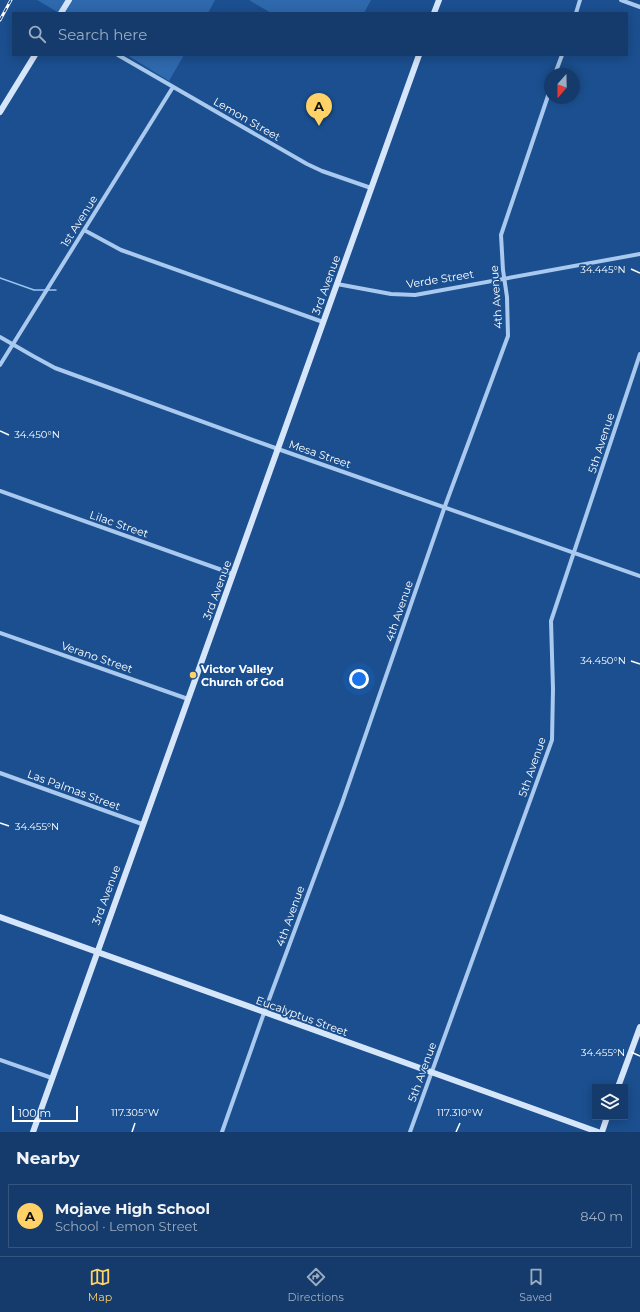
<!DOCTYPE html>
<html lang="en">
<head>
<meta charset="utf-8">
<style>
  body { margin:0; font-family:Montserrat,sans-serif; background:#1d4271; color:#f1f3f6 }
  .controls { position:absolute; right:12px; bottom:12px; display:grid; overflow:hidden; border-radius:0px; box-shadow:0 2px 10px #0003 }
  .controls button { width:36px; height:36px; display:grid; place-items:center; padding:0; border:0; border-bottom:1px solid #33557e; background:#143b6b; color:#f1f3f6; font:20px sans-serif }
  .compass { position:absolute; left:544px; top:68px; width:36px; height:36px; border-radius:50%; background:#143b6b; box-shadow:0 2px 10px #0003; rotate:200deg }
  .scale { position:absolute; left:12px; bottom:10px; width:66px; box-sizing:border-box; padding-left:4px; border:2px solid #fff; border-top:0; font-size:11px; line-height:14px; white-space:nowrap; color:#fff; -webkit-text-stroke:3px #1b4f8f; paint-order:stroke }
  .you { position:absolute; left:359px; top:679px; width:14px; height:14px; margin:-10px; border:3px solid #fff; border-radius:50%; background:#1a73e8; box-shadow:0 0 0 6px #1a73e833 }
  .badge { display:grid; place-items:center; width:26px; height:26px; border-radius:50%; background:#ffd166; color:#111; font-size:13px; font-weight:700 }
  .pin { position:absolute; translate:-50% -33px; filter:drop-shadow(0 1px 2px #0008) }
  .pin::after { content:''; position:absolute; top:21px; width:14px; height:12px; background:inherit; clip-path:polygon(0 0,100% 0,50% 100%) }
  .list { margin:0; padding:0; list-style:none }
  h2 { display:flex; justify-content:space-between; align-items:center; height:52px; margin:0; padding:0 16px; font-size:17px }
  h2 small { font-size:13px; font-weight:400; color:#9dadc1 }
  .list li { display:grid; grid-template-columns:26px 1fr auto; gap:12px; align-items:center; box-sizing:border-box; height:64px; margin:0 8px 8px; padding:0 8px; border:1px solid #33557e; border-radius:0px }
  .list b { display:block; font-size:15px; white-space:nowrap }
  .list p { margin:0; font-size:13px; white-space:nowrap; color:#9dadc1 }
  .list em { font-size:13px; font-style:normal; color:#9dadc1 }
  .icon { flex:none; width:22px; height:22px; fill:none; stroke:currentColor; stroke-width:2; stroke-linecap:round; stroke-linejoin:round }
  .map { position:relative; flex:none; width:640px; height:1132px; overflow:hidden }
  .search { position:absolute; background:#143b6b; box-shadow:0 2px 10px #0003; left:12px; right:12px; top:12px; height:44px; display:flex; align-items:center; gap:10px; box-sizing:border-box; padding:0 14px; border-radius:0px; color:#9dadc1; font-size:15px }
  .sheet { height:124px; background:#143b6b }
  nav { display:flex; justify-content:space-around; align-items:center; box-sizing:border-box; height:56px; border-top:1px solid #33557e; background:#143b6b; font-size:11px; color:#9dadc1 }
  nav a { display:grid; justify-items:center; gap:2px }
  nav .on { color:#ffd166 }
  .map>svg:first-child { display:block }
</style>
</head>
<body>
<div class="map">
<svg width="640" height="1132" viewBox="0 0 640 1132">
  <rect width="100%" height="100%" fill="#1b4f8f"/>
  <path fill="#2e69ad" d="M37,0H215L208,13H59Z
    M249,0H371L364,13H271Z
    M127,55H184L169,81Z"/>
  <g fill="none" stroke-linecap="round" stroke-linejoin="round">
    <path stroke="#9cc4f0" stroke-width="1.5" d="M0,278L34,290H56"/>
    <path stroke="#a9c9ee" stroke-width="4" d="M621,0L640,7
      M576,13L580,0
      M118,55L307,164L322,171L371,188
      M555,74L562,55
      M84,230L121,250L323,322
      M337,284L391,294L415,295L640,254
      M0,337L33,356L55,368L278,449L640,576
      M0,365L173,87
      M0,491L233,574
      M0,633L188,699
      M0,773L142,824
      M0,1060L52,1078
      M222,1132L264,1013L342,803L445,506L508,336L507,297L503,270L501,235L550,90
      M410,1132L552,740L553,689L551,621L640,354"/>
    <path stroke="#d6e6fa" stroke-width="6" d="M61,13L69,0
      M434,13L439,0
      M0,112L35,55
      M0,917L598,1132
      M618,1087L640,1027
      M33,1132L419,55
      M602,1132L607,1117"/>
    <g stroke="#fff" stroke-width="3">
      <path id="rail" d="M0,20L11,0"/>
    </g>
    <use href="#rail" stroke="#1b4f8f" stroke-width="1.5" stroke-dasharray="4.5" stroke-linecap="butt"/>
  </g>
  <path fill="none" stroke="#fff" stroke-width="1.5" d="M631,269L640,273M0,431L9,435M631,661L640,664M0,823L9,826M631,1052L640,1056M132,1132L135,1123M456,1132L460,1123"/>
  <circle fill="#ffd166" stroke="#1b4f8f" stroke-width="1.5" cx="193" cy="675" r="4"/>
  <g text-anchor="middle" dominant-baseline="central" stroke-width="3.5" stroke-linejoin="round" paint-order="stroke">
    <g font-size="11" fill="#fff" stroke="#1b4f8f">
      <text transform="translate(247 119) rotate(30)">Lemon Street</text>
      <text transform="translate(79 221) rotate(-58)">1st Avenue</text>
      <text transform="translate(440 279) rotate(-9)">Verde Street</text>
      <text transform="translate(326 285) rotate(-70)">3rd Avenue</text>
      <text transform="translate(496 297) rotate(-94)">4th Avenue</text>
      <text transform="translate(601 443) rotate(-72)">5th Avenue</text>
      <text transform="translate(320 454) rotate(19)">Mesa Street</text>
      <text transform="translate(119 524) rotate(19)">Lilac Street</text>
      <text transform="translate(217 590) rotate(-70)">3rd Avenue</text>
      <text transform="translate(399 611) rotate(-71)">4th Avenue</text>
      <text transform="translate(97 657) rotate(19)">Verano Street</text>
      <text transform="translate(532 767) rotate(-71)">5th Avenue</text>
      <text transform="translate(74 790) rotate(20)">Las Palmas Street</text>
      <text transform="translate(106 895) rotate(-70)">3rd Avenue</text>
      <text transform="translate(290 916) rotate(-70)">4th Avenue</text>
      <text transform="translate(302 1016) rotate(20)">Eucalyptus Street</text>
      <text transform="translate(422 1072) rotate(-70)">5th Avenue</text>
    </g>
    <g font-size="11" font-weight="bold" fill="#fff" stroke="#1b4f8f" text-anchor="start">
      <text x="201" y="669">Victor Valley<tspan x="201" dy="13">Church of God</tspan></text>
    </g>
  </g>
  <g font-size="10" text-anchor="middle" fill="#fff" stroke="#1b4f8f" stroke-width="3.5" stroke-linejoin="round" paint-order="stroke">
    <text x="603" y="273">34.445°N</text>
    <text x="37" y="438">34.450°N</text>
    <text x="603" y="664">34.450°N</text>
    <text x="37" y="830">34.455°N</text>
    <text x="603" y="1056">34.455°N</text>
    <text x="135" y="1116">117.305°W</text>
    <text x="460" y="1116">117.310°W</text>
  </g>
</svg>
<div class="controls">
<button><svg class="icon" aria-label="layers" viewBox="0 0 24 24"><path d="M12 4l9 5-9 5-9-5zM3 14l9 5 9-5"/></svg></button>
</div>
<svg class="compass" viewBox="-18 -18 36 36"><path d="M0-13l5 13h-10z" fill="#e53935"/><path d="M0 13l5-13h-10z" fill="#9dadc1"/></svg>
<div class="scale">100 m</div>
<div class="you"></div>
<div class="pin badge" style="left:319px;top:126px">A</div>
<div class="search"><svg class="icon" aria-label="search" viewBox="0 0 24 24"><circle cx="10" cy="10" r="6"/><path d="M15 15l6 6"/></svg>Search here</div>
</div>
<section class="sheet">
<h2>Nearby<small></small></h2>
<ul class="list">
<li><span class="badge">A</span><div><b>Mojave High School</b><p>School · Lemon Street</p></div><em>840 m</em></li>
</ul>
</section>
<nav>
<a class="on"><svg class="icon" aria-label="map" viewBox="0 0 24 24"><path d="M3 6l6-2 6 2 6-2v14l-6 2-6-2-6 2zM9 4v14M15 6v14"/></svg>Map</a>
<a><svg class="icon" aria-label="directions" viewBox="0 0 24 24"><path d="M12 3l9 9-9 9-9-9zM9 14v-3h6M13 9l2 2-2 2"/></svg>Directions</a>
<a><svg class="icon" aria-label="saved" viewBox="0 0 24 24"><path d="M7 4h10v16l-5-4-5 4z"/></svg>Saved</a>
</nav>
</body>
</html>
